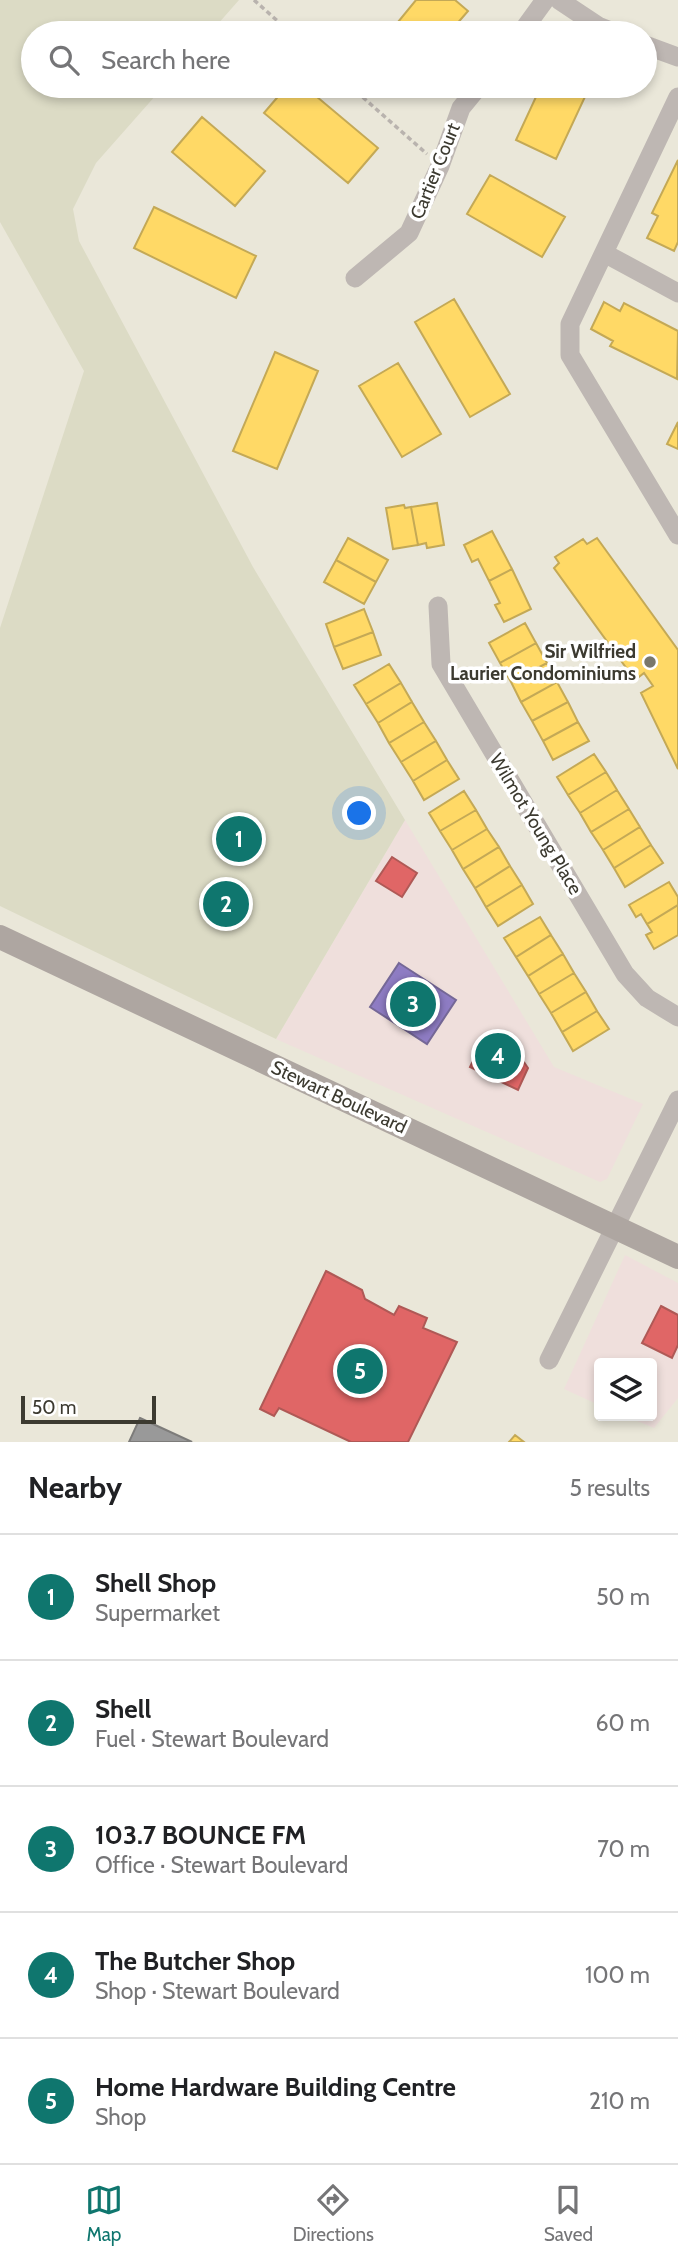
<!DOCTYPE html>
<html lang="en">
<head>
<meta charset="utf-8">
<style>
  body { margin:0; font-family:Cabin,sans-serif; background:#f6f6f6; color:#202124 }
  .controls { position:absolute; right:21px; bottom:21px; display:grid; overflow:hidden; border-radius:7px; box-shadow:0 4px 10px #0003 }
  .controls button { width:63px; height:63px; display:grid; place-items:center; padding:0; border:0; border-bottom:2px solid #e0e0e0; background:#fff; color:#202124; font:35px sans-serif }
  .scale { position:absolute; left:21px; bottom:18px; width:135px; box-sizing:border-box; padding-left:7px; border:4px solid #3c3a30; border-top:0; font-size:19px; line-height:24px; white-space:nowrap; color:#3c3a30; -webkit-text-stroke:5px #fff; paint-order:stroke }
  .you { position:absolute; left:360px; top:814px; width:24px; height:24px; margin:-18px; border:5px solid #fff; border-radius:50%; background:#1a73e8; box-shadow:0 0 0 10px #1a73e833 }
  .badge { display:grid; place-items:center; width:46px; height:46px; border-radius:50%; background:#0f766e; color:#fff; font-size:23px; font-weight:700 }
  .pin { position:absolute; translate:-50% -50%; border:4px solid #fff; box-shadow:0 2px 7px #0006 }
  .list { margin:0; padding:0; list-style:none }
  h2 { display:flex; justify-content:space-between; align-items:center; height:91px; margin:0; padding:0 28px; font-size:30px }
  h2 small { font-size:23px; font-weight:400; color:#757577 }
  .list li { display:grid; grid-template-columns:46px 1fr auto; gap:21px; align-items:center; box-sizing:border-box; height:126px; padding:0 28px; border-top:2px solid #e0e0e0 }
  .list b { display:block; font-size:26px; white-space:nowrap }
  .list p { margin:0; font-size:23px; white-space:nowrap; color:#757577 }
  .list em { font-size:23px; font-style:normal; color:#757577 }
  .icon { flex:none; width:38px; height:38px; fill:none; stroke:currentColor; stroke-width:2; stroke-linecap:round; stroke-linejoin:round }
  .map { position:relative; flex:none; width:678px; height:1442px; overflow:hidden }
  .search { position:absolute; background:#fff; box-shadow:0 4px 10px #0003; left:21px; right:21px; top:21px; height:77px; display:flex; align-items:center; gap:18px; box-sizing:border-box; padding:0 24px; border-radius:38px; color:#757577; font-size:26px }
  .sheet { height:721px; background:#fff }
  nav { display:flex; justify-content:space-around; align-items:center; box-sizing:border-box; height:98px; border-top:2px solid #e0e0e0; background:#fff; font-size:19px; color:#757577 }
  nav a { display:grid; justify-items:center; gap:4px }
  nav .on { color:#0f766e }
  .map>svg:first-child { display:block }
</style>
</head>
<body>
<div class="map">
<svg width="678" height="1442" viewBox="0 0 678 1442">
  <rect width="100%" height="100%" fill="#eae7d9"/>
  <path fill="#efdfdc" d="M405,820L554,1067L643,1104L607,1179L600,1182L276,1039Z
    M625,1255L678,1283V1398L654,1428L625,1416H652V1363H599V1405L564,1389Z"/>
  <path fill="#dcdbc5" d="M0,0H239L210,33H33V86H164L96,163L73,209L79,241L253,567L405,820L276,1039L0,906V628L84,371L0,222Z"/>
  <path fill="#ffd966" stroke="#c4a956" stroke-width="2" d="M416,0H455L468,11L449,33H389Z
    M287,86H304L378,148L348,183L264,113Z
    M541,86H590L556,159L516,140Z
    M202,117L265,171L235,206L172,152Z
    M678,160V242L674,251L647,238L658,216L652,213Z
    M490,175L565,217L542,257L467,214Z
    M154,207L256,256L236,298L134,248Z
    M454,299L510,394L470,417L415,322Z
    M604,302L620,311L624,303L678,331L677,379L610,346L613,341L591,329Z
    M275,352L318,371L277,469L233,451Z
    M398,363L441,434L402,457L359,386Z
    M678,422V449L667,444Z
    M437,503L444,545L427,548L426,543L418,545L411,507Z
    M404,505L405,508L411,507L418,545L393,549L386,508Z
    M492,531L512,569L489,581L478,559L472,562L464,545Z
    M348,538L388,560L376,582L336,560Z
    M597,538L678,650V769L641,693L653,686L644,673L635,680L554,568L559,563L555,557L583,539L587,544Z
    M336,560L376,582L364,604L324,582Z
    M512,569L531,609L504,622L495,605L500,603L489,581Z
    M364,609L373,632L334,647L326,624Z
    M525,623L536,643L500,663L489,643Z
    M373,632L381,655L343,669L334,647Z
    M536,643L547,663L511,682L500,663Z
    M547,663L557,682L521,702L511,682Z
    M389,664L401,683L366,704L354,685Z
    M557,682L568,702L532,721L521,702Z
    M401,683L412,702L378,723L366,704Z
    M412,702L424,722L389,743L378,723Z
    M568,702L578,722L543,741L532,721Z
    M424,722L436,741L401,762L389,743Z
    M578,722L589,741L553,760L543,741Z
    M436,741L447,760L413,781L401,762Z
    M594,754L606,772L568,795L557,777Z
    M447,760L459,779L424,800L413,781Z
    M606,772L617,790L580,813L568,795Z
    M617,790L629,809L591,832L580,813Z
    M464,791L476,810L440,831L429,813Z
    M629,809L640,827L603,850L591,832Z
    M476,810L487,829L452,850L440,831Z
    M640,827L651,845L614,868L603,850Z
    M487,829L499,847L463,869L452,850Z
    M651,845L663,863L625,887L614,868Z
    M499,847L510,866L475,888L463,869Z
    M510,866L522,885L486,907L475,888Z
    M669,882L678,897V905L647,924L641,914L636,917L629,905Z
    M522,885L533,904L498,926L486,907Z
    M678,905V935L654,949L646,935L652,932L647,924Z
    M540,917L551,935L516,957L504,938Z
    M551,935L563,954L528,976L516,957Z
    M563,954L574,973L539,994L528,976Z
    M574,973L586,992L551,1013L539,994Z
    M586,992L597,1011L562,1032L551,1013Z
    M597,1011L609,1029L573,1051L562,1032Z
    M515,1435L524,1442H509Z"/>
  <path fill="#e06666" stroke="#af5956" stroke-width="2" d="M392,857L417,873L402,897L376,881Z
    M486,1034L513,1046L528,1068L518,1090L470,1067Z
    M326,1271L362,1290L365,1299L394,1315L399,1306L427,1318L423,1328L457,1342L408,1442H351L279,1408L274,1416L260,1409Z
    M661,1306L678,1315V1345L672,1358L642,1343Z"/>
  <path fill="#8e7cc3" stroke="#756897" stroke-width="2" d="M399,963L456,1000L427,1044L370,1007Z"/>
  <path fill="#999" stroke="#7d7c7a" stroke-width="2" d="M140,1418L192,1442H129Z"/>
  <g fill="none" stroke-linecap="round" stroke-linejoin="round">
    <path stroke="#b9b3ae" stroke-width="3.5" stroke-dasharray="5 3.5" stroke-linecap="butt" d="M254,0L291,33
      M350,86L427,154"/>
    <path stroke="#beb7b3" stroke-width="19" d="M559,0L598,26L616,33
      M521,33L545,0
      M645,45L678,57
      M678,97L570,324V355L678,535
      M604,253L678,293
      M355,278L409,233L440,166L461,108L479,86
      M438,606L441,664L625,974L647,998L678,1017
      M549,1360L678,1100"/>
    <path stroke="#aea6a1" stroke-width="24" d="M0,937L678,1257"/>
  </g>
  <circle fill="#79776b" stroke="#fff" stroke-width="2.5" cx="650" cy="662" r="7"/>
  <g text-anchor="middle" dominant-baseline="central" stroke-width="7" stroke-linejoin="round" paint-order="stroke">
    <g font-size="19" fill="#3c3a30" stroke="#fff">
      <text transform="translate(435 171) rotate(-68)">Cartier Court</text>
      <text transform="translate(536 824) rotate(59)">Wilmot Young Place</text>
      <text transform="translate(339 1097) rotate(25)">Stewart Boulevard</text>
    </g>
    <g font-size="19" font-weight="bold" fill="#3c3a30" stroke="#fff" text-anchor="end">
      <text x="636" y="651">Sir Wilfried<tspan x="636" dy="22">Laurier Condominiums</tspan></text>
    </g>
  </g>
</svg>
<div class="controls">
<button><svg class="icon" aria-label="layers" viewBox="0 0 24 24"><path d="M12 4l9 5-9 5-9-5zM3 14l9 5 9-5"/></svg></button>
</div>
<div class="scale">50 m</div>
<div class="you"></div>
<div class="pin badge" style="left:239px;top:839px">1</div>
<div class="pin badge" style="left:226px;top:904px">2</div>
<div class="pin badge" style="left:413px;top:1004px">3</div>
<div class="pin badge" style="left:498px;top:1056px">4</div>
<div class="pin badge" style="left:360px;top:1371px">5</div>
<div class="search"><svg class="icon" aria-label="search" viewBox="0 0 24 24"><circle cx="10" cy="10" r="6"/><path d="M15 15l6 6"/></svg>Search here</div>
</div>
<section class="sheet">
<h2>Nearby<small>5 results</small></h2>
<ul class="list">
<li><span class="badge">1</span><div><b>Shell Shop</b><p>Supermarket</p></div><em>50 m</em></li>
<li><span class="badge">2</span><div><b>Shell</b><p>Fuel · Stewart Boulevard</p></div><em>60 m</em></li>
<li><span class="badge">3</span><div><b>103.7 BOUNCE FM</b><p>Office · Stewart Boulevard</p></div><em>70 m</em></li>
<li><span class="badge">4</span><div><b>The Butcher Shop</b><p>Shop · Stewart Boulevard</p></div><em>100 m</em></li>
<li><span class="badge">5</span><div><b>Home Hardware Building Centre</b><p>Shop</p></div><em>210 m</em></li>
</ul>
</section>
<nav>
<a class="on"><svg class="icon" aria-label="map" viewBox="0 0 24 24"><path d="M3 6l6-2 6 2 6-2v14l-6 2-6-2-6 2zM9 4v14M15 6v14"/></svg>Map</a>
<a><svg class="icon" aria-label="directions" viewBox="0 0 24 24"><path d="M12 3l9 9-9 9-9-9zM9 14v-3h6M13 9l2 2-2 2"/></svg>Directions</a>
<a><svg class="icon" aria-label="saved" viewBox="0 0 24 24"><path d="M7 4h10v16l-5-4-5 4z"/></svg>Saved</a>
</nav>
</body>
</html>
